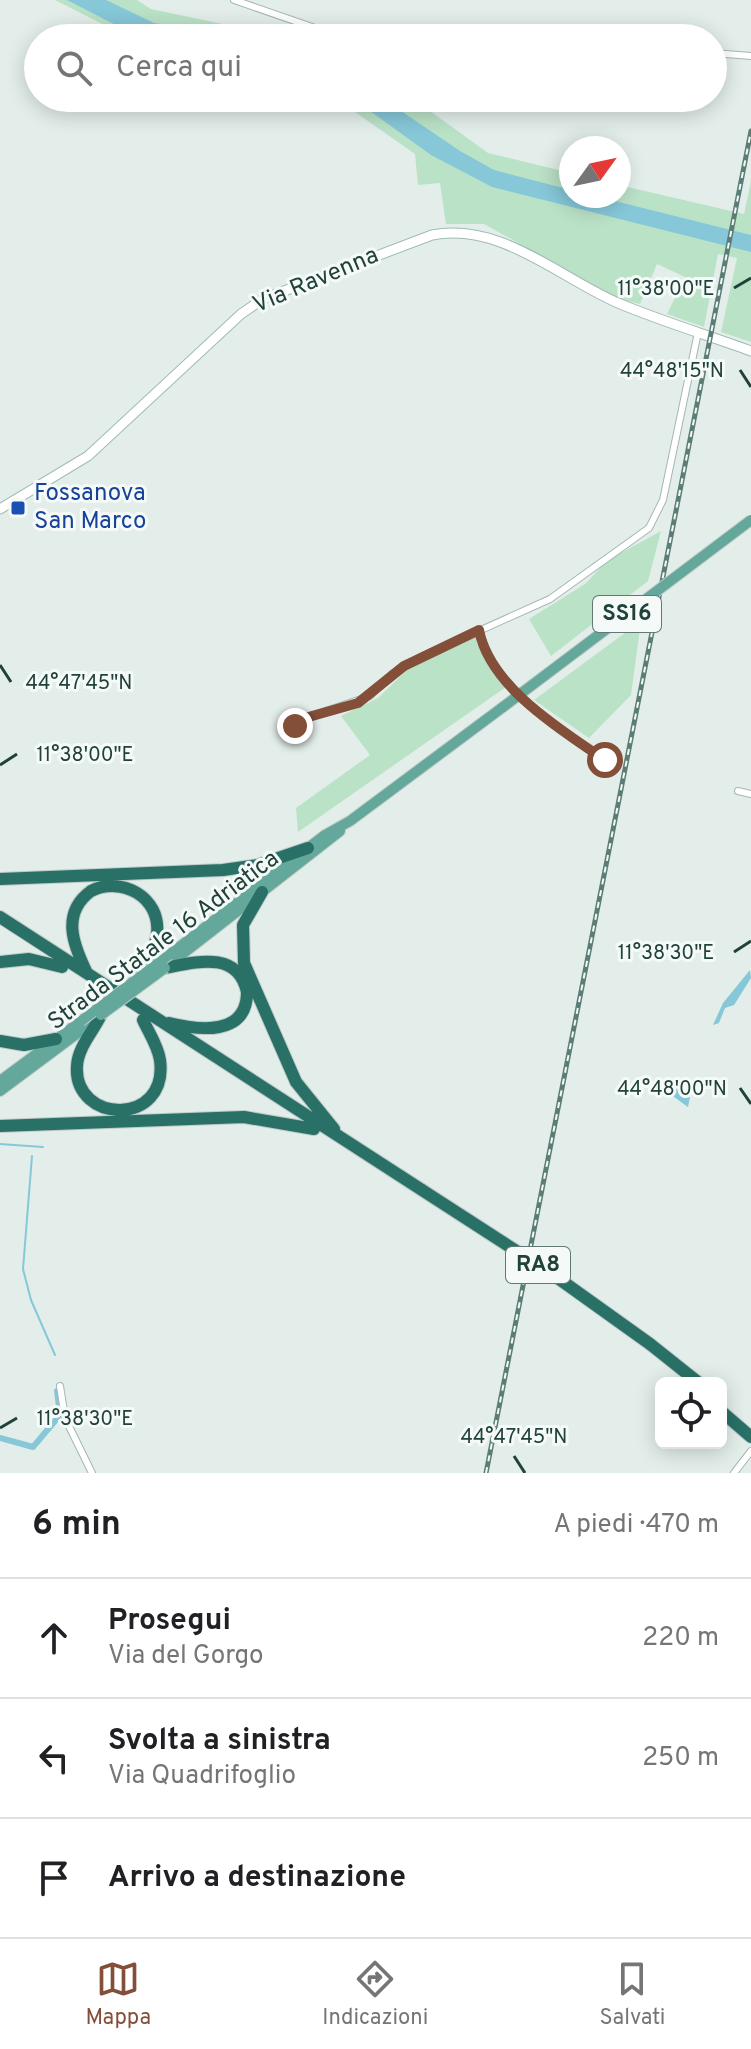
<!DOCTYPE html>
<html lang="it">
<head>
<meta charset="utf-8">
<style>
  body { margin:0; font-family:Overpass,sans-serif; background:#f6f6f6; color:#202124 }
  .controls { position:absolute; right:24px; bottom:24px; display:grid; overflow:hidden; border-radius:12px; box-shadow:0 4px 20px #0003 }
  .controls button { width:72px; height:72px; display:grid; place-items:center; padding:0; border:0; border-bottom:2px solid #e0e0e0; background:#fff; color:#202124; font:40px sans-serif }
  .compass { position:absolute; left:559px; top:136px; width:72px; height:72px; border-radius:50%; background:#fff; box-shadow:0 4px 20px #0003; rotate:57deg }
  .stop { position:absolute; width:24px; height:24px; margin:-18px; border:6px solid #844f38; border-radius:50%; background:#fff }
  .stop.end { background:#844f38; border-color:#fff; box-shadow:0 2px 8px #0008 }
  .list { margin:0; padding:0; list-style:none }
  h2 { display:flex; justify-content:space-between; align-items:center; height:104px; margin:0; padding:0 32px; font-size:34px }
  h2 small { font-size:26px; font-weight:400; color:#757577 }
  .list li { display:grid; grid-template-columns:52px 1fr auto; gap:24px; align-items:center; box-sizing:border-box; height:120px; padding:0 32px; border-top:2px solid #e0e0e0 }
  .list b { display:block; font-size:30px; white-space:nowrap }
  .list p { margin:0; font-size:26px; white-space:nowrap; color:#757577 }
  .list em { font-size:26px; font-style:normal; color:#757577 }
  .icon { flex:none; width:44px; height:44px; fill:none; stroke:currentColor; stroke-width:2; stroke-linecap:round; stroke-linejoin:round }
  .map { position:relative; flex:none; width:751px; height:1473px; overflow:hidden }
  .search { position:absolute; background:#fff; box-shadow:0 4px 20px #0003; left:24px; right:24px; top:24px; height:88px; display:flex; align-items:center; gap:20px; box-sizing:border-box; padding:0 28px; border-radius:44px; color:#757577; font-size:30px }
  .sheet { height:464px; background:#fff }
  nav { display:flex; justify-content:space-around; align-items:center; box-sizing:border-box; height:112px; border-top:2px solid #e0e0e0; background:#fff; font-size:22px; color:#757577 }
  nav a { display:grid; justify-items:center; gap:4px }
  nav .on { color:#844f38 }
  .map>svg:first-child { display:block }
</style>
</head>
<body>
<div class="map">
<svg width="751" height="1473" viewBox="0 0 751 1473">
  <rect width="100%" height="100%" fill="#e3eeea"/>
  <path fill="#bae2c7" d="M55,0H137L151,9L237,27L311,30L324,38H130Z
    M335,98H412L488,153L571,173V196H619V185L744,214L751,181V342L721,332L737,258L718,254L704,327L667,314L685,277L657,264L640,304L619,299L484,224H446L440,183L418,185L415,154Z
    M661,531L648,581L551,656L529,619L585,584L608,560Z
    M641,621L631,695L589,738L534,700Z
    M476,636L477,644L506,687L298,832L296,808L370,755L341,716L378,698L409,668Z"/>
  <path fill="#86c7d8" d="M67,0H106L154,23L248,38H141Z
    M352,98H382L460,151L494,170L571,190V196H595L751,235V252L492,187L431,155Z
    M750,970L751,978L734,1005L725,1008L719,1023L713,1025L723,1003Z
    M674,1085L690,1097L688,1107L670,1094Z"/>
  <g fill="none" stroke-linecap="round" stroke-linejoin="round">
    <path stroke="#86c7d8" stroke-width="2" d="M0,1144L43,1147
      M32,1156L23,1269L31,1300L55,1355"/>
    <path stroke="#86c7d8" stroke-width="6" d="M0,1438L33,1447L60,1415L57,1391"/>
    <g stroke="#a5b7b2" stroke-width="8">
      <path id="street" d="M234,0L344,38
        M713,53L751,56
        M479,630C489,687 562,730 605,760
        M289,732L305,718L370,696L392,674L421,657L550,599L649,528L663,500L697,337
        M738,791L751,794
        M60,1386L65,1418L92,1473
        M734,1473L751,1451"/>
    </g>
    <g stroke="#a0bbb4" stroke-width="11">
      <path id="secondary" d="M0,509L88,456L241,314L263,299L432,235C501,222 558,277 618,303C661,321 707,335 751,351"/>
    </g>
    <g stroke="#c1cac8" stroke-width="12">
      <path id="primary" d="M169,955L325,835L350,821L503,707
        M167,966L340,831
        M0,1081L81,1021
        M0,1091L98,1018"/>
    </g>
    <g stroke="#c1cac8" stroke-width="14">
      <path id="highway" d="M0,879L223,870L258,865L308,848
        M262,892L243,925L244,963L296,1082L334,1129
        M0,917L422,1190
        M0,962L29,959L62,967
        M165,968C196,962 238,950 247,992C247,1037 198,1030 169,1023
        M86,971C73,944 61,913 91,891C122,876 161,897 157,934C155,952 143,965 135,980
        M101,1015C93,1032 78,1047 77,1066C73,1124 169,1127 160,1060C158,1046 149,1033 143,1020
        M0,1041L24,1045L56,1039
        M0,1126L244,1117L314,1129
        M650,1344L699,1383
        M721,1411L751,1437"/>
    </g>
    <use href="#street" stroke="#fff" stroke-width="6"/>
    <use href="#secondary" stroke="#fff" stroke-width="9"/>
    <use href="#primary" stroke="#64a89b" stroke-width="10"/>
    <use href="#highway" stroke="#297167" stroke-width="12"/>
    <g stroke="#5b7d76" stroke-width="5">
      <path id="rail" d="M486,1473L751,131"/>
    </g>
    <use href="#rail" stroke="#f5faf8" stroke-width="2" stroke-dasharray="6" stroke-linecap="butt"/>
    <g stroke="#c1cac8" stroke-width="12" stroke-linecap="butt">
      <path id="primary-bridge" d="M503,707L751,520
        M101,1015L165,968
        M81,1021L169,955"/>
    </g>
    <g stroke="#c1cac8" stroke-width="14" stroke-linecap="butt">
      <path id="highway-bridge" d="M422,1190L555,1276L650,1344"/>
    </g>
    <use href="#primary-bridge" stroke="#64a89b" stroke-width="10"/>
    <use href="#highway-bridge" stroke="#297167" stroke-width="12"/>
  </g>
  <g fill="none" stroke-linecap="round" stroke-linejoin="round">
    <path stroke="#844f38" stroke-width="10" d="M295,726L305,718L358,703L404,666L479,630C490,687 561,730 605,760"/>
  </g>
  <path fill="none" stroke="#21423b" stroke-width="3" d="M734,288L751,278M740,370L751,387M0,665L11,682M0,765L17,754M734,952L751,941M740,1088L751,1104M0,1428L17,1418M514,1456L525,1473"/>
  <rect fill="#1a4fb4" stroke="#f5faf8" stroke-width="3" x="10" y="500" width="16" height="16" rx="4"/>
  <g text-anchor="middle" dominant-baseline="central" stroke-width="6" stroke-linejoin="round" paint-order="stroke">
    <g fill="#f5faf8" stroke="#617974" stroke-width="2">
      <rect x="593" y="596" width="68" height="36" rx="6"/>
      <rect x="506" y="1247" width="64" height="36" rx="6"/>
    </g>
    <g font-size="22" font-weight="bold" fill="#21423b">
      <text x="627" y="614">SS16</text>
      <text x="538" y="1265">RA8</text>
    </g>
    <g font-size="24" fill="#21423b" stroke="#f5faf8">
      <text transform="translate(316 281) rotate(-23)">Via Ravenna</text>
      <text transform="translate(164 941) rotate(-37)">Strada Statale 16 Adriatica</text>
    </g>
    <g font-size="24" fill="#164399" stroke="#f5faf8" text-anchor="start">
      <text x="34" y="494">Fossanova<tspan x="34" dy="28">San Marco</tspan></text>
    </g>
  </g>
  <g font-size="20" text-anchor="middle" fill="#21423b" stroke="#f5faf8" stroke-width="6" stroke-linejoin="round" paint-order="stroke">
    <text x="666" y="295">11°38'00"E</text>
    <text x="672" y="377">44°48'15"N</text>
    <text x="79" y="689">44°47'45"N</text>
    <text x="85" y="761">11°38'00"E</text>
    <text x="666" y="959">11°38'30"E</text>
    <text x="672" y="1095">44°48'00"N</text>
    <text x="85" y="1425">11°38'30"E</text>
    <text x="514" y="1443">44°47'45"N</text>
  </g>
</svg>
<div class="controls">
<button><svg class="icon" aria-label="locate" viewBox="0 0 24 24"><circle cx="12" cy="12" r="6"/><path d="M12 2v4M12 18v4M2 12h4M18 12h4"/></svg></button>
</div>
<svg class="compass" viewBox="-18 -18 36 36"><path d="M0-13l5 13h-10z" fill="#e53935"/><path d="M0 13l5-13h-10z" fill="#757577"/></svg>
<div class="stop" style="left:605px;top:760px"></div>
<div class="stop end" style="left:295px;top:726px"></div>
<div class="search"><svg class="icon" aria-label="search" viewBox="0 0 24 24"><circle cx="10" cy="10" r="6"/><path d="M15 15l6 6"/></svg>Cerca qui</div>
</div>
<section class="sheet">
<h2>6 min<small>A piedi · 470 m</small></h2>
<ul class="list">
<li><svg class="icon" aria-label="ahead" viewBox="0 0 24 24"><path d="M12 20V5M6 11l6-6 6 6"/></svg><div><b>Prosegui</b><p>Via del Gorgo</p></div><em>220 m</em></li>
<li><svg class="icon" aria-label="left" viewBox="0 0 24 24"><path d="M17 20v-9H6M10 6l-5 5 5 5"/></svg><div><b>Svolta a sinistra</b><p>Via Quadrifoglio</p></div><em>250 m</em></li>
<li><svg class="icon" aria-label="arrive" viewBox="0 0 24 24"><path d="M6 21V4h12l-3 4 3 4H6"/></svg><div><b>Arrivo a destinazione</b></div></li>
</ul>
</section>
<nav>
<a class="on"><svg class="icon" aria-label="map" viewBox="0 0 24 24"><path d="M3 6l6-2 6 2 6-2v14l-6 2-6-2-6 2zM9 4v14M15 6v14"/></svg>Mappa</a>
<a><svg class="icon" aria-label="directions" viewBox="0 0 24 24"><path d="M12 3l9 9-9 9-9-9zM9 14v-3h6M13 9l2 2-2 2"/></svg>Indicazioni</a>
<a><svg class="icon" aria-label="saved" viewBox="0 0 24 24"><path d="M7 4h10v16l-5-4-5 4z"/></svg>Salvati</a>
</nav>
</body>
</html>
